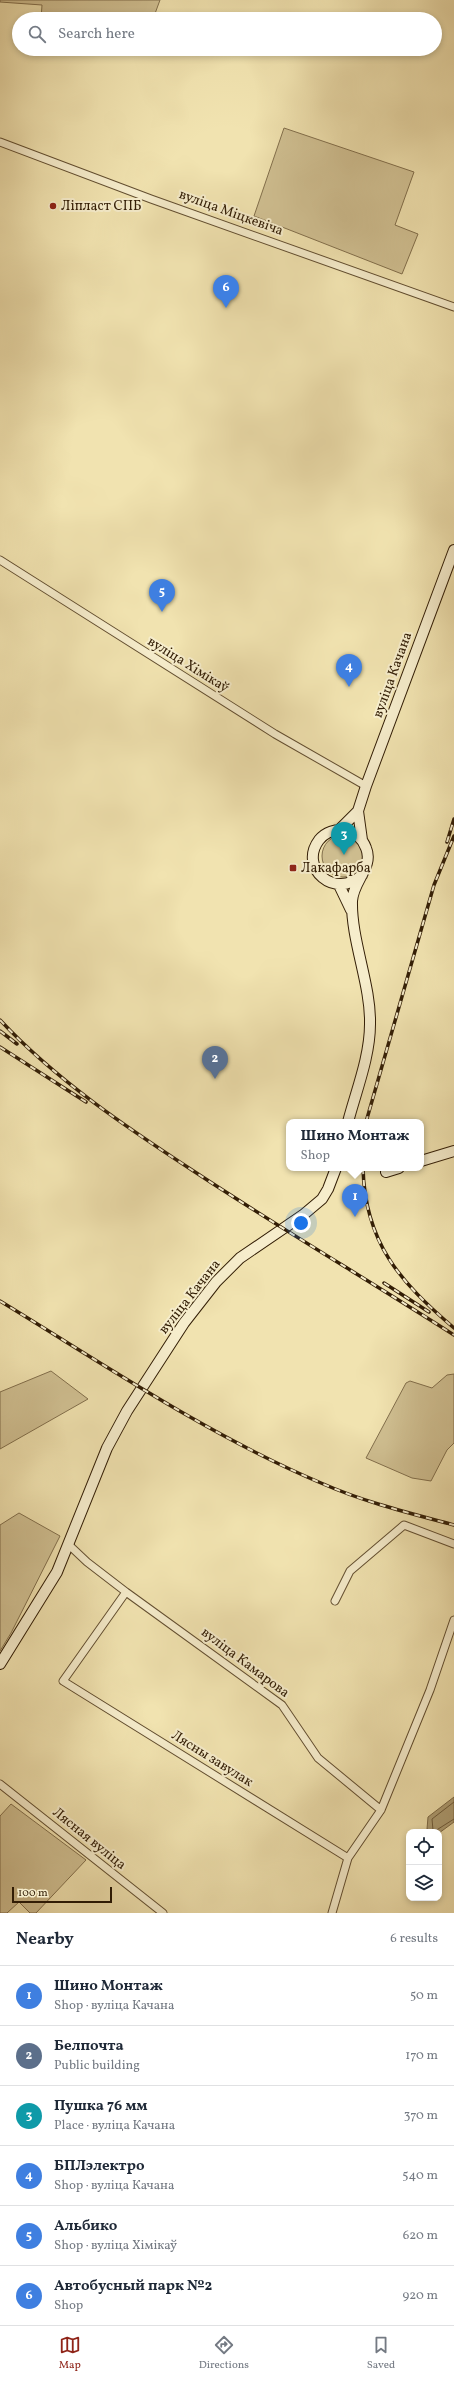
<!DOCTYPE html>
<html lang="en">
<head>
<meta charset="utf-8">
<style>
  body { margin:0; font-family:Vollkorn,serif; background:#f2f2f3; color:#1f2937 }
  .controls { position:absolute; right:12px; bottom:12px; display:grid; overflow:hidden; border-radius:8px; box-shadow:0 2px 6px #0003 }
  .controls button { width:36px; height:36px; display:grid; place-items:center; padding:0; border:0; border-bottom:1px solid #e0e1e3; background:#fff; color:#1f2937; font:20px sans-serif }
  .scale { position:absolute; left:12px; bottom:10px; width:100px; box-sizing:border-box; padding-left:4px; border:2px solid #321d05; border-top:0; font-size:11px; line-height:14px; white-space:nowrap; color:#321d05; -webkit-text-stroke:3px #f6edcc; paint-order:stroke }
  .you { position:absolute; left:301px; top:1223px; width:14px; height:14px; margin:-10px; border:3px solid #fff; border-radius:50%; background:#1a73e8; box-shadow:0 0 0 6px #1a73e833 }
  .badge { display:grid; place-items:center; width:26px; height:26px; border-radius:50%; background:#8f2418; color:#fff; font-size:13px; font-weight:700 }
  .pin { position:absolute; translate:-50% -33px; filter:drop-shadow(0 1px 2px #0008) }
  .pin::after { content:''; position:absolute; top:21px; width:14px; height:12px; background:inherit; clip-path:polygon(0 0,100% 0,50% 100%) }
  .popup { position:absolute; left:286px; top:1119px; width:138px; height:52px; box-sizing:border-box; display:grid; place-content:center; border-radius:8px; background:#fff; filter:drop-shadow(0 1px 3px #0005); font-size:13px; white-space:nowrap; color:#747a83 }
  .popup b { font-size:15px; color:#1f2937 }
  .popup::after { content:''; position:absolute; left:50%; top:100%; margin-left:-8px; border:8px solid transparent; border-top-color:#fff }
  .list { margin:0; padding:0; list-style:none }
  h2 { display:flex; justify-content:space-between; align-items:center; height:52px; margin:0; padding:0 16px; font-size:17px }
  h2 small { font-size:13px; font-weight:400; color:#747a83 }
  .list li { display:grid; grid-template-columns:26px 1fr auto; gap:12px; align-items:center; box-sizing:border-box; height:60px; padding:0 16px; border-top:1px solid #e0e1e3 }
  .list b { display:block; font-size:15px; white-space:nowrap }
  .list p { margin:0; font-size:13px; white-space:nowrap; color:#747a83 }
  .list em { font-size:13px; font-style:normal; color:#747a83 }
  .icon { flex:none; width:22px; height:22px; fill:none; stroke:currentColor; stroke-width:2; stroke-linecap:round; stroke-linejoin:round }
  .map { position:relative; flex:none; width:454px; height:1913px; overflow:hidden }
  .search { position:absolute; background:#fff; box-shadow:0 2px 6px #0003; left:12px; right:12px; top:12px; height:44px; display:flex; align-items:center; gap:10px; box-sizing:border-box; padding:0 14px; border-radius:22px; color:#747a83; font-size:15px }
  .sheet { height:412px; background:#fff }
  nav { display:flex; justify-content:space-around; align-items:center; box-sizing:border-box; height:56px; border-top:1px solid #e0e1e3; background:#fff; font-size:11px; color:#747a83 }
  nav a { display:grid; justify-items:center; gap:2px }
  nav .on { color:#8f2418 }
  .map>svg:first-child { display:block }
</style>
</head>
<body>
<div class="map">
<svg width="454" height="1913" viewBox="0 0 454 1913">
  <rect width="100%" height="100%" fill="#f1e3b0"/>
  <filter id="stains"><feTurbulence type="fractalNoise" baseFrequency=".005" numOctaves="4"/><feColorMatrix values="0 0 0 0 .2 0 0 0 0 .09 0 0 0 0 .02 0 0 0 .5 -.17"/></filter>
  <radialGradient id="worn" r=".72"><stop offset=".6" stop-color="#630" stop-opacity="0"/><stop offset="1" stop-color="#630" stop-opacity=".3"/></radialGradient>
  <path fill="#d1c193" stroke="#826f4c" d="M0,0H160L153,19H41L42,5L0,2Z
    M284,128L414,172L395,225L418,234L402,274L254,216Z
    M322 856a21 21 0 1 1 42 0a21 21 0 1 1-42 0Z
    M51,1371L88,1399L0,1449V1392Z
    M454,1374V1443L447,1450L431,1481L412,1478L366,1458L406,1383L410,1381L432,1388L447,1375Z
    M19,1513L60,1536L11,1633L0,1651V1525Z
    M11,1804L86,1860L36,1913H30L19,1902L7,1913H0V1816Z"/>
  <path fill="#b0a076" stroke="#7e6c49" d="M454,1797V1822L439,1833L427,1829L428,1817Z"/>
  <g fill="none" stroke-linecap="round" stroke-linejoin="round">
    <path stroke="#715e3e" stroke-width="1" d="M454,1802L432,1819L433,1830L435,1831L454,1819"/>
    <g stroke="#624e30" stroke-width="9">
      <path id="street" d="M0,142L151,199L454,307
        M0,560L275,734L366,786
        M69,1545L87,1562L126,1592L282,1705L318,1758L381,1810
        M126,1592L63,1681L348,1858
        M335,1601L350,1571L404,1525L454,1544
        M0,1784L163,1913
        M332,1913L348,1858L381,1810L430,1690L454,1620"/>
    </g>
    <g stroke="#321d05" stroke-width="12">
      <path id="secondary" d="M339,830L358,811
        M362,840L358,811L366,786L454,550
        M339,885L351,910
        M348,1122C356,1091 370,1057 370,1024C371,985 351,940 352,901C353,881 374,867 366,848C359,828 332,824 319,840C298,868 335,900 362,875
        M421,1161L454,1151
        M386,1172L399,1168
        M0,1664L57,1572L107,1448L127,1411L184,1323L216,1282L240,1258L303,1215L322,1199L328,1189L336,1168"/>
    </g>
    <use href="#street" stroke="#f6edcc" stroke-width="7"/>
    <use href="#secondary" stroke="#f6edcc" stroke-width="10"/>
    <g stroke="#321d05" stroke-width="3.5">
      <path id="rail" d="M447,842L454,819
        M0,1020C56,1080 126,1127 195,1172C280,1228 368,1280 454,1335
        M0,1031L17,1044
        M0,1047L86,1102
        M366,1122L434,885L454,836
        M363,1168C365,1243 400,1282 454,1328
        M384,1283L429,1312
        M0,1301C105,1365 208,1435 321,1483C364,1502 409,1513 454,1525"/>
    </g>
    <use href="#rail" stroke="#f6edcc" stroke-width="2" stroke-dasharray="6" stroke-linecap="butt"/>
  </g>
  <g fill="#8f2418" stroke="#f6edcc" stroke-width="1.5">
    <circle cx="53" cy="206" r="4"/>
    <rect x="289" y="864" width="8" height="8" rx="2"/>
  </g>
  <g text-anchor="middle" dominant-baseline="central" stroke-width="4" stroke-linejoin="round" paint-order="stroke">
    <g font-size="14" fill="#321d05" stroke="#f6edcc" text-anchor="start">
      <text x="61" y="206">Ліпласт СПБ</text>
      <text x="301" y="868">Лакафарба</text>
    </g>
    <g font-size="14" fill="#321d05" stroke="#f6edcc">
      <text transform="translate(231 213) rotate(20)">вуліца Міцкевіча</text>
      <text transform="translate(188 665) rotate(32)">вуліца Хімікаў</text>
      <text transform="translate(393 675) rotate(-70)">вуліца Качана</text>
      <text transform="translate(190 1297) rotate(-52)">вуліца Качана</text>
      <text transform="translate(245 1663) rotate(37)">вуліца Камарова</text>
      <text transform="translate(212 1759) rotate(32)">Лясны завулак</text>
      <text transform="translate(89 1839) rotate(39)">Лясная вуліца</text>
    </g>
  </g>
  <rect width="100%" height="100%" filter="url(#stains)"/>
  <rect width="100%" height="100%" fill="url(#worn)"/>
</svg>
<div class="controls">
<button><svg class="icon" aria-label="locate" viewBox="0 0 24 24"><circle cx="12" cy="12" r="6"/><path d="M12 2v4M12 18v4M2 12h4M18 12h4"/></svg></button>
<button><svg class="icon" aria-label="layers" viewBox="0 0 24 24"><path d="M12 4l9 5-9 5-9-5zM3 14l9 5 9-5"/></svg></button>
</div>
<div class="scale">100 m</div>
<div class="you"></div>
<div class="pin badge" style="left:355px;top:1217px;background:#3f7fe0">1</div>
<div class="popup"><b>Шино Монтаж</b>Shop</div>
<div class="pin badge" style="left:215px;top:1079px;background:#5c6f8a">2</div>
<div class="pin badge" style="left:344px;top:855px;background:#0f9aa8">3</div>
<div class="pin badge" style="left:349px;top:687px;background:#3f7fe0">4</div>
<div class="pin badge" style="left:162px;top:612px;background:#3f7fe0">5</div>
<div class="pin badge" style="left:226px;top:308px;background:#3f7fe0">6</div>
<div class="search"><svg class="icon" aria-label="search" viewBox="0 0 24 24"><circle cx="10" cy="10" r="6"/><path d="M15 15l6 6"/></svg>Search here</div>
</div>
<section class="sheet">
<h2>Nearby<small>6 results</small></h2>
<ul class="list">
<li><span class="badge" style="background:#3f7fe0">1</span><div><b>Шино Монтаж</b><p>Shop · вуліца Качана</p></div><em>50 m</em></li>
<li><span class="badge" style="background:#5c6f8a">2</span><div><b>Белпочта</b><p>Public building</p></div><em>170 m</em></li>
<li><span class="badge" style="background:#0f9aa8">3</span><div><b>Пушка 76 мм</b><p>Place · вуліца Качана</p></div><em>370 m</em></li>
<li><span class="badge" style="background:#3f7fe0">4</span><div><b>БПЛэлектро</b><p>Shop · вуліца Качана</p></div><em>540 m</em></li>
<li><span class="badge" style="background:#3f7fe0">5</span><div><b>Альбико</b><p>Shop · вуліца Хімікаў</p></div><em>620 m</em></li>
<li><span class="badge" style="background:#3f7fe0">6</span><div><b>Автобусный парк №2</b><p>Shop</p></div><em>920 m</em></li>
</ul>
</section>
<nav>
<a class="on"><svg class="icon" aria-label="map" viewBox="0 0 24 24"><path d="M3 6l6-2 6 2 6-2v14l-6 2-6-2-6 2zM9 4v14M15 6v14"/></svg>Map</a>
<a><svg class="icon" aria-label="directions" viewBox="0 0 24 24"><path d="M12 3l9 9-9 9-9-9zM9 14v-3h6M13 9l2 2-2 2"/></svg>Directions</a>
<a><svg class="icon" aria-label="saved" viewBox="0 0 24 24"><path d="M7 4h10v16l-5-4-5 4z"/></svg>Saved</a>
</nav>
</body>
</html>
